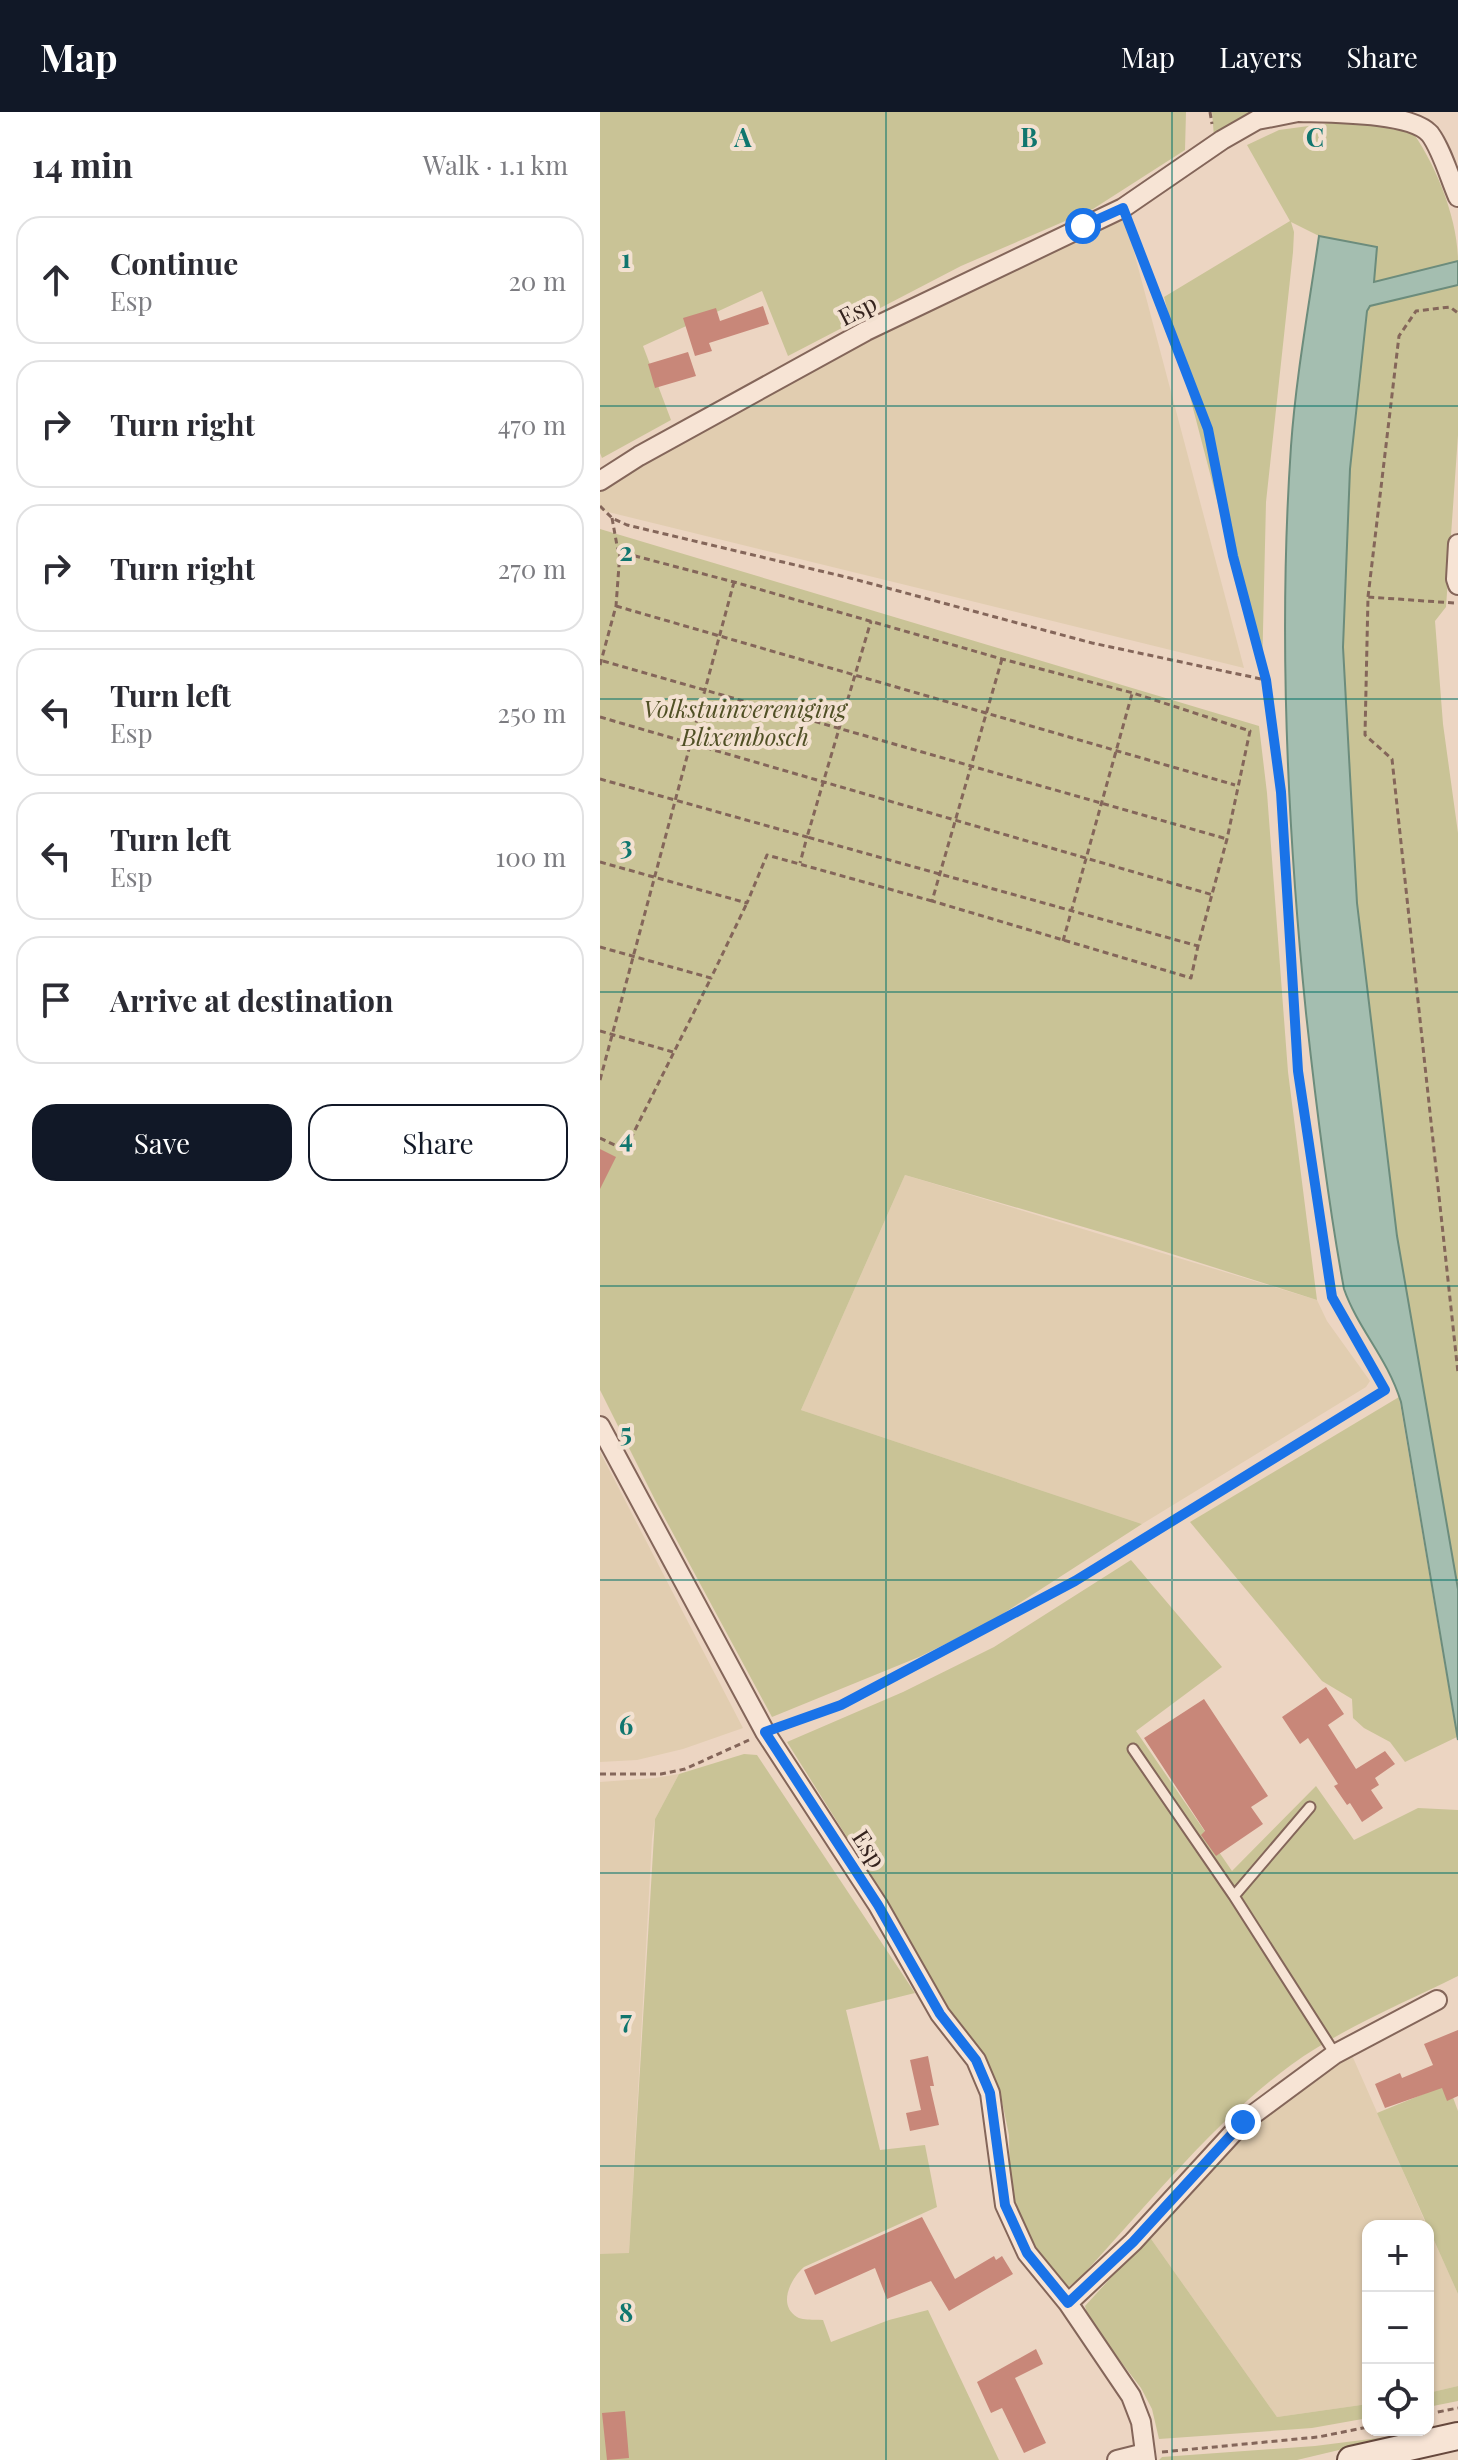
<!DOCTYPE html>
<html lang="en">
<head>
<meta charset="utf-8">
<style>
  body { margin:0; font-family:"Playfair Display",serif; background:#f2f2f3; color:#2b2b33 }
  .controls { position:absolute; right:24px; bottom:24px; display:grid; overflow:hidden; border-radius:16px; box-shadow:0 2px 6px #0004 }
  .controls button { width:72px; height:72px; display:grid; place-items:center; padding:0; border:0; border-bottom:2px solid #e1e1e2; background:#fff; color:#2b2b33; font:40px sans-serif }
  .stop { position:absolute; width:24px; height:24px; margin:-18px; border:6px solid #1a73e8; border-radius:50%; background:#fff }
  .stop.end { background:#1a73e8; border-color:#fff; box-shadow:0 2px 8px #0008 }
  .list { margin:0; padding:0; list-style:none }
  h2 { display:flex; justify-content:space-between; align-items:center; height:104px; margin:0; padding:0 32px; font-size:34px }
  h2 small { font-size:26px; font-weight:400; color:#7c7c81 }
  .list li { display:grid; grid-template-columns:52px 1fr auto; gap:24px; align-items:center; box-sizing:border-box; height:128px; margin:0 16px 16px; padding:0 16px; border:2px solid #e1e1e2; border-radius:24px }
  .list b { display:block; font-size:30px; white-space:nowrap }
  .list p { margin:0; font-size:26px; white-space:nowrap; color:#7c7c81 }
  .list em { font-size:26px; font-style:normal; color:#7c7c81 }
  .actions { display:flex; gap:16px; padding:24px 32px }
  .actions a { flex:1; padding:18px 0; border:2px solid #111827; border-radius:24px; text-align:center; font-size:28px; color:#111827 }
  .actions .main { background:#111827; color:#fff }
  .icon { flex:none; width:44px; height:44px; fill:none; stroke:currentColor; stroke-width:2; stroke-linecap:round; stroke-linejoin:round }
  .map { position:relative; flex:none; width:858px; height:2348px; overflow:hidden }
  header { display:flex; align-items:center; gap:48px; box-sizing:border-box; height:112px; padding:0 40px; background:#111827; color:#fff }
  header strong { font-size:38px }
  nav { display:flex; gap:44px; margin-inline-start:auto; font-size:28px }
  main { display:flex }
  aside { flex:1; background:#fff }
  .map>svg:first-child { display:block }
</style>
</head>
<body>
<header>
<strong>Map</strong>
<nav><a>Map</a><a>Layers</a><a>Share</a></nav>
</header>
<main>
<aside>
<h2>14 min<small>Walk · 1.1 km</small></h2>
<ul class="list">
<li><svg class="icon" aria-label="ahead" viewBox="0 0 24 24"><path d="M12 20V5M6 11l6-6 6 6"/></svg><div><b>Continue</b><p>Esp</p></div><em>20 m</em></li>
<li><svg class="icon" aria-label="right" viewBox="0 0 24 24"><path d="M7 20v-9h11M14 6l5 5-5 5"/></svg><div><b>Turn right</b></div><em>470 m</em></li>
<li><svg class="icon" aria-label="right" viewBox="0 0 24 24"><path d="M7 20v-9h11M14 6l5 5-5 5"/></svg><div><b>Turn right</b></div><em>270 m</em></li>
<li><svg class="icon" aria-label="left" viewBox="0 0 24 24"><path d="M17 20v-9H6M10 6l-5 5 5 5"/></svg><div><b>Turn left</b><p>Esp</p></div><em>250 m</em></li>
<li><svg class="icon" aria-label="left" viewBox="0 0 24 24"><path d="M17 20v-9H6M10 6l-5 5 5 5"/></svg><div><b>Turn left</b><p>Esp</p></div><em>100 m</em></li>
<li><svg class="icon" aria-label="arrive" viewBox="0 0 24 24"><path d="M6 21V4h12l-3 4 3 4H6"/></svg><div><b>Arrive at destination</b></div></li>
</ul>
<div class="actions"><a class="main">Save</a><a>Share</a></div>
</aside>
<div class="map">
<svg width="858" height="2348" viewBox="0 0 858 2348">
  <rect width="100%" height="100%" fill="#ecd5c2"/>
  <path fill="#e1cdb0" d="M524,102L644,556L0,398V375L81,329L296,213Z
    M305,1063L717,1188L727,1209L770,1269L766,1275L542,1412L201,1298Z
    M0,1340L143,1616L83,1637L37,1648L0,1650Z
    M79,1662L55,1707L52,1727L29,2142H0V1670L55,1666Z
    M751,1941L827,2114H768V2292L677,2305L549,2124L660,2003Z
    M828,2115L858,2182V2274L828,2281Z"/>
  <path fill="#c9c396" d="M0,0H586L585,38L493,97L361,154L188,244L162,179L43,234L71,308L2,346L0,341Z
    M612,0H669L614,25Z
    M738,10L802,12L809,15C835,50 858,106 858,149L773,170L777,135L719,124L691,110L694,120L693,140L666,390L662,561L564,185L690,109L647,33L679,18Z
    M858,173V323L846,495L835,509L843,612L858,721V1477L797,1124L757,791L743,535L750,357L767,199L770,194Z
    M0,417L659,614L667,681L688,960L717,1188L528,1128L305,1063L201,1298L542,1412L390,1510L319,1545L172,1605L55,1388L0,1278Z
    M799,1285L857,1625L805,1650L790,1630L764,1616L753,1606L752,1587L722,1569L590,1410Z
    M531,1448L622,1555L536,1619L632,1759L716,1674L754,1728L818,1696L858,1698V1864C802,1892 742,1916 691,1953C614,2009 545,2096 480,2166L468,2175L430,2128L410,2083L409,2023L400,1980L385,1943L339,1888L255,1738L187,1630L303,1580L394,1535Z
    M144,1642L157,1643L315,1881L246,1898L280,2038L325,2033L337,2095L204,2155C191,2166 177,2193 197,2205C204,2209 215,2207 223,2208L231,2230L289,2208L328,2198L399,2348H0V2142L29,2141L55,1707L79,1662Z
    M848,1972L858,1999V2182L777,2001Z
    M549,2124L677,2305L768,2292V2306L712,2316L559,2327L552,2297L541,2276L489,2208L485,2194Z
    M858,2274V2289L828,2295V2281Z
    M802,2323L697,2348H559L562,2345L715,2334Z"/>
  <path fill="#a4beb0" stroke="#6c8c7c" stroke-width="2" d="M719,124L777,135L774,170L858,149V173L770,194L767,199L750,357L743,535L757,791L797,1124L858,1477V1628L801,1290C787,1245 758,1217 744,1177C727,1085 716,993 706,901C687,713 678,523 691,334C696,264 709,194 719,124Z"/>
  <path fill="#c88779" d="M163,194L169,212L109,231L112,239L95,244L83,206L116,196L120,209Z
    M88,240L96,264L55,276L48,252Z
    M0,1037L16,1045L0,1077Z
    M726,1575L744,1602L728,1613L756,1657L785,1639L795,1652L775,1666L779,1673L771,1678L783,1696L762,1710L750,1691L747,1693L734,1674L738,1672L708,1626L700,1632L682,1605Z
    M604,1587L668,1684L651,1695L663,1712L616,1744L601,1723L605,1719L544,1626Z
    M858,1918V1984L847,1989L842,1976L785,1996L775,1972L800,1961L802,1966L833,1953L824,1932Z
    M328,1944L334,1974H330L339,2013L310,2019L306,2001L321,1998L310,1948Z
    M322,2105L355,2167L394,2144L396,2148L402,2144L413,2162L349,2199L331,2169L287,2187L275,2156L215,2183L204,2158Z
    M436,2237L443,2252L415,2266L446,2331L424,2341L402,2296L391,2301L377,2270Z
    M25,2299L29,2346L7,2348L2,2301Z"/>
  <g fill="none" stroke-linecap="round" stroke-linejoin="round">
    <g stroke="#84665a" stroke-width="13">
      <path id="service" d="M533,1637L634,1784L735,1942
        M634,1784L710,1695"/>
    </g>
    <g stroke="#84665a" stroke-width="22">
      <path id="minor" d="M699,0C731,1 811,0 830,22C842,38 850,67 858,85
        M0,369L39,344L266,219L523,96L622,28L657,8L698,0
        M858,432L856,467L858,473
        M0,1314L165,1620L278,1793L340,1902L376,1948L390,1981L405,2093L427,2141L468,2191L531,2284L541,2310L546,2348
        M468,2191L533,2130L643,2010L735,1942L837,1888
        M517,2348L545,2341"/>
    </g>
    <g stroke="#66483d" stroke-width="30">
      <path id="secondary" d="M751,2348L858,2324"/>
    </g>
    <path stroke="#84665a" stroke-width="3" stroke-dasharray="6 4" stroke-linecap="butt" d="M610,0L612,12
      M0,394L12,406L27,413L250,466L492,531L666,568
      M12,406L18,439
      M768,485L799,224L816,199L850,195L858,201
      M854,491L768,485L765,623L792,647L858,1261
      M16,494L635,673
      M402,547L332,789L591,866L598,834
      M3,549L627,727
      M0,553L16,494L20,440L134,470L402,547L533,581L650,619L627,727L598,834L207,725L271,509
      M0,605L613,783
      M0,667L207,725L200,751
      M0,750L147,791L167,743L332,789
      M463,829L532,582
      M0,835L111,866L147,791
      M0,919L73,940
      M0,968L134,470
      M0,1026L25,1038L111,866
      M182,1614L241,1593L475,1469L785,1278L732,1185L698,959L681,680L666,568L633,444L608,317L529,113
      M0,1662H61L85,1657L149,1628
      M828,2302L858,2296
      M562,2340L718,2325L768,2315"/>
    <use href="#service" stroke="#f7e4d5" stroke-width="9"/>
    <use href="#minor" stroke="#f7e4d5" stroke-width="18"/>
    <use href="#secondary" stroke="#f7e4d5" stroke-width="26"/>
  </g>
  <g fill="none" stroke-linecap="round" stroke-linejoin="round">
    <path stroke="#1a73e8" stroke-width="10" d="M483,114L523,96L608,317L633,444L666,568L681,680L698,959L732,1185L785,1278L475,1469L241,1593L165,1620L278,1793L340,1902L376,1948L390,1981L405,2093L427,2141L468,2191L533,2130L643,2010"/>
  </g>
  <path fill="none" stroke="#0f766e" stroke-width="2" stroke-opacity="0.55" d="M286,0V2348M572,0V2348M0,294H858M0,587H858M0,880H858M0,1174H858M0,1468H858M0,1761H858M0,2054H858"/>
  <g text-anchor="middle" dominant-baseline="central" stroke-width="8" stroke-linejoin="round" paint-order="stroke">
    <g font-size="24" fill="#35231e" stroke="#f3e1d1">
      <text transform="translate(257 197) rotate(-27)">Esp</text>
      <text transform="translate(270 1736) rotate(57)">Esp</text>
    </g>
    <g font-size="24" font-style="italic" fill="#505025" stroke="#f3e1d1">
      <text x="145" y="596">Volkstuinvereniging<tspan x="145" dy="28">Blixembosch</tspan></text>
    </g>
  </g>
  <g font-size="26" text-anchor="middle" font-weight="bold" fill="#0f766e" stroke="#f3e1d1" stroke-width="8" stroke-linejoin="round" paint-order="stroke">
    <text x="143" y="35">A</text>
    <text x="429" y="35">B</text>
    <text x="715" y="35">C</text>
    <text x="26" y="156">1</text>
    <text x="26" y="449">2</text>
    <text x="26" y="743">3</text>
    <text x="26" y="1036">4</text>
    <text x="26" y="1330">5</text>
    <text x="26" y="1623">6</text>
    <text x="26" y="1917">7</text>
    <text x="26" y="2210">8</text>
  </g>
</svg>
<div class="controls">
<button>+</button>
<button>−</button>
<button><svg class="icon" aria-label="locate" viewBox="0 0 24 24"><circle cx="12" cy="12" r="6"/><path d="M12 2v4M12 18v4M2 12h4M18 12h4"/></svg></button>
</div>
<div class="stop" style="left:483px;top:114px"></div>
<div class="stop end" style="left:643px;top:2010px"></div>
</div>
</main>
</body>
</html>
